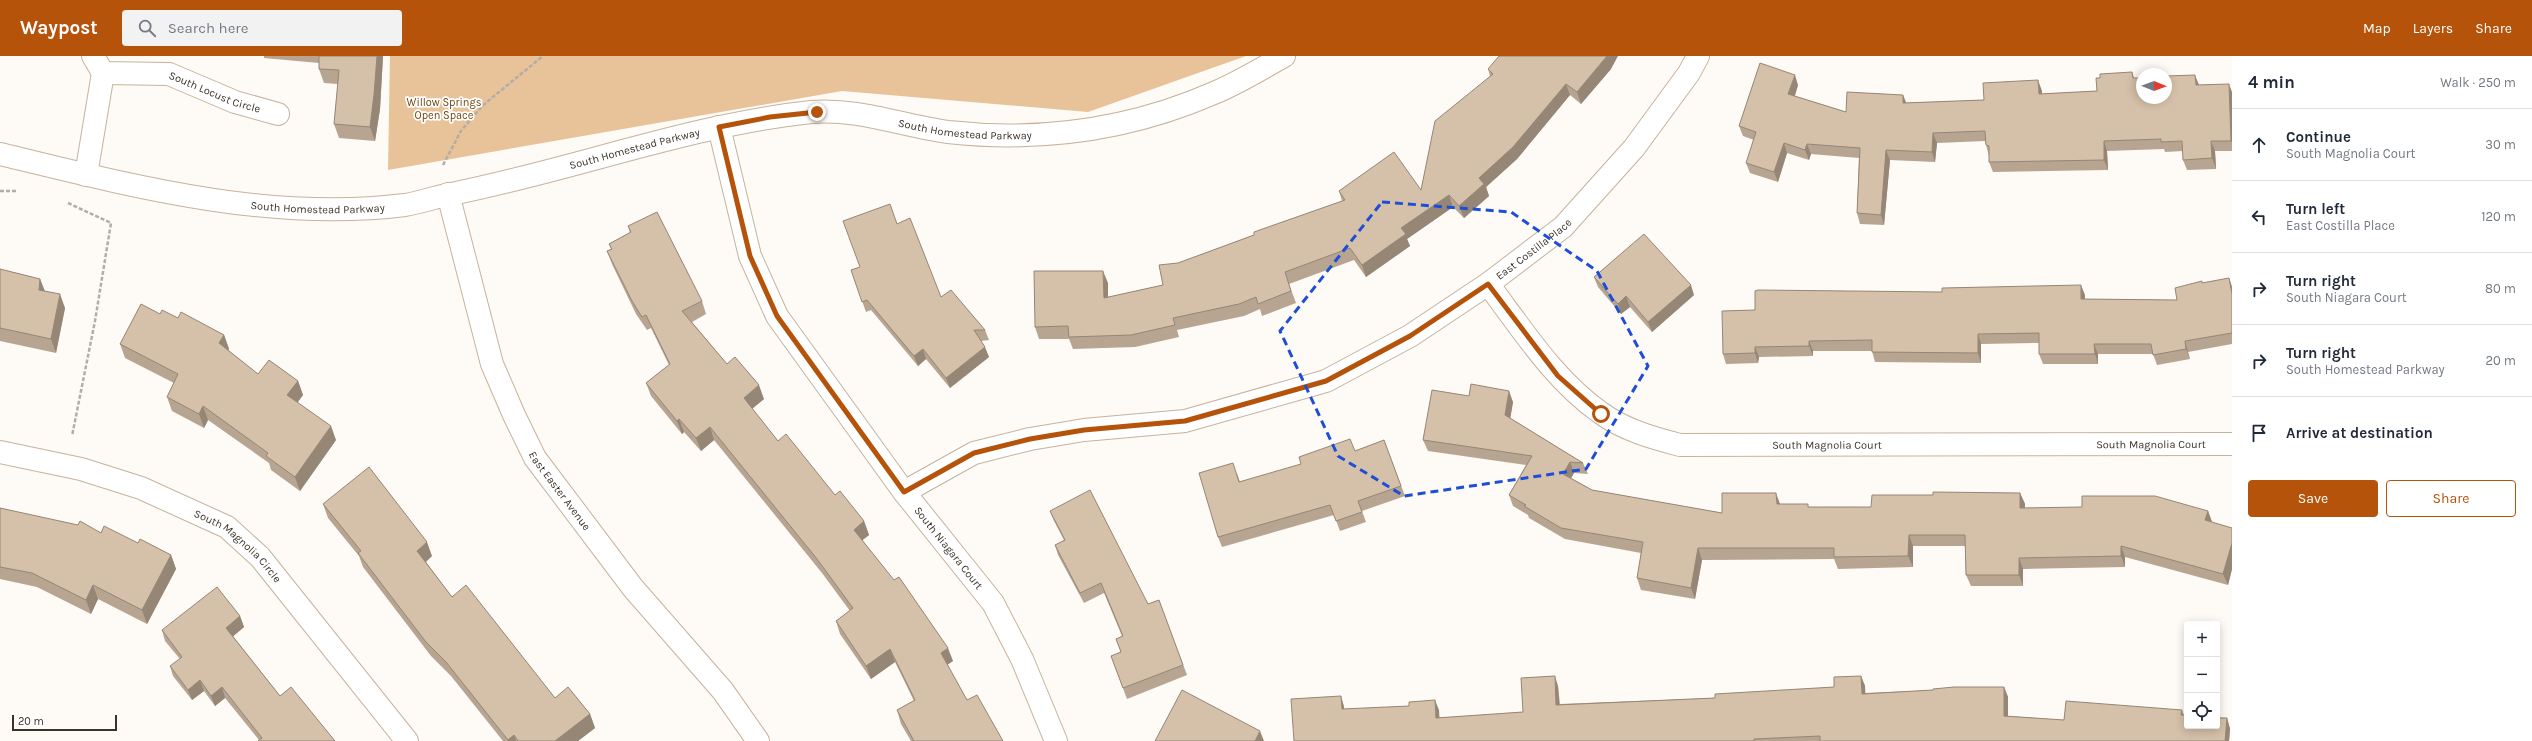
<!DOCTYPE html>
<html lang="en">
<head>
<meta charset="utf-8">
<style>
  body { margin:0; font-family:Karla,sans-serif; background:#f2f2f3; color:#1f2937 }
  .controls { position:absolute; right:12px; bottom:12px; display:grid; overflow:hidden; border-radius:4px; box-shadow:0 2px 10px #0003 }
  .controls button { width:36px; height:36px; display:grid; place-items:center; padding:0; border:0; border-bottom:1px solid #e0e1e3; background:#fff; color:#1f2937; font:20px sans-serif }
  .compass { position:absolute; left:2136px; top:12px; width:36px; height:36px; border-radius:50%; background:#fff; box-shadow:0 2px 10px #0003; rotate:91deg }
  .scale { position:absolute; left:12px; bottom:10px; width:105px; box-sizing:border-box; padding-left:4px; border:2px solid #3b3229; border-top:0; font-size:11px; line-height:14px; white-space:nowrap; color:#3b3229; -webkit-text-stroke:3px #fff; paint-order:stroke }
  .stop { position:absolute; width:12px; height:12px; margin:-9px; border:3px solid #b45309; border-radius:50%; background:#fff }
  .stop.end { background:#b45309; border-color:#fff; box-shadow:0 1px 4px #0008 }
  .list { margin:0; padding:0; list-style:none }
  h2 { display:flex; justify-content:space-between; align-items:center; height:52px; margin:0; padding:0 16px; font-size:17px }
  h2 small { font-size:13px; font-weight:400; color:#747a83 }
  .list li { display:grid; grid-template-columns:26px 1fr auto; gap:12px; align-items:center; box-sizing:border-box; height:72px; padding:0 16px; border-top:1px solid #e0e1e3 }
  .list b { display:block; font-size:15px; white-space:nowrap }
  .list p { margin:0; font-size:13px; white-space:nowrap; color:#747a83 }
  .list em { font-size:13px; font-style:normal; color:#747a83 }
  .actions { display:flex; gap:8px; padding:12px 16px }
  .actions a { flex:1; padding:9px 0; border:1px solid #b45309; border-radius:4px; text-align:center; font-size:14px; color:#b45309 }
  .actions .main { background:#b45309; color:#fff }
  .icon { flex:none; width:22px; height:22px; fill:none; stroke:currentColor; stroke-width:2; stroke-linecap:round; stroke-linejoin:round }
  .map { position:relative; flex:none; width:2232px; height:685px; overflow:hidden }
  header { display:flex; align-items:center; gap:24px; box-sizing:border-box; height:56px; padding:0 20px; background:#b45309; color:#fff }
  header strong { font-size:19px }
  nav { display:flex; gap:22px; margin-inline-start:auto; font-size:14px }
  .search { width:280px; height:36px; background:#f2f2f3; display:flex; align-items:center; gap:10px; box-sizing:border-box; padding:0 14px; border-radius:4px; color:#747a83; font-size:15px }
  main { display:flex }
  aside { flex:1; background:#fff }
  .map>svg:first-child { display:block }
</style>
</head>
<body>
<header>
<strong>Waypost</strong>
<div class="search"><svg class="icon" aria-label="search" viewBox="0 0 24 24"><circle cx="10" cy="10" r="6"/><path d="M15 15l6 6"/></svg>Search here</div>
<nav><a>Map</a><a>Layers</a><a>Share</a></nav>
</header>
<main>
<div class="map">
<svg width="2232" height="685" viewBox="0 0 2232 685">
  <rect width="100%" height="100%" fill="#fefaf5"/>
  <path fill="#e8c299" d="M390,0H1246L1088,56L842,35L388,114Z"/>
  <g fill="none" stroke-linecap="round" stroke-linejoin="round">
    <g stroke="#c7b29c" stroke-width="24">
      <g id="street">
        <path id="s1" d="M93,0L103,17L169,18L235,46L278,58"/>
        <path id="s2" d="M719,71L750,200L777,260L904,436L993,547L1022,603L1056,685"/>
        <path id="s3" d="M0,98C132,130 268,166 405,149C422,146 439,140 456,137C575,113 690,69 811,56C858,52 903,70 948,76C1039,86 1129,74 1214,37C1238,27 1261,13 1284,0"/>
        <path d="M86,119L103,17"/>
        <path id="s4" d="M448,138L492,308L514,359L535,402L633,532L723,635L758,685"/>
        <path id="s5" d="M1488,228C1522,273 1554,324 1601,357C1624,374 1653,382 1680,389L2232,388"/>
        <path id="s6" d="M0,396L81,413L141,432L227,471L260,501L407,685"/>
        <path id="s7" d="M904,436L974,397L1030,383L1084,374L1185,365L1326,325L1410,280L1488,228L1563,171L1634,92L1689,17L1698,0"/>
      </g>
    </g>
    <path stroke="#b3ada7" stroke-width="2.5" stroke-dasharray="4 2" stroke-linecap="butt" d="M443,109L461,75L482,50L543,0
      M0,135H17
      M68,147L111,167L95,265L72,380"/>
    <use href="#street" stroke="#fff" stroke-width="22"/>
  </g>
  <path fill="#b7a591" d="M264,0H383L380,53L375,85L339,82L334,68L338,28L324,27L319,13V7L264,2Z
    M1488,13H1611L1581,48L1570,39L1517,103L1486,131L1489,140L1464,162L1453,151L1407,183L1410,190L1366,221L1354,204L1289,228L1296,247L1262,260L1260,253L1244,260L1177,274L1179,281L1135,291L1073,293L1069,283H1039L1035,271L1108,227V241L1163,229L1178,207L1254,179L1342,145L1339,135L1421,134L1490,20Z
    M2132,16L2134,22L2199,29L2232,36V95H2215L2216,113L2187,114L2183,104V95L2165,96L2164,93L2107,95L2108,114L1993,116L1989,106V100L1986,89L1985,85L1937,87L1935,106L1890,104L1884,169L1860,168L1857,157L1859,102L1811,98L1809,104L1787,97L1778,126L1750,117L1746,107L1754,84L1743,80L1739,70L1798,29L1795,40L1846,56L1903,39L1906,47L1984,44L2042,35V38L2097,35Z
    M897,168L941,241L985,274L989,284L981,285L989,301L950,332L926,303L918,310L871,254L866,256L851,214L860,211Z
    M628,170L702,245L706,258L692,266L727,308L764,343L752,353L778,385L835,439L864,465L869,479L862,484L953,605L947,609L967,644L1003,685H911L901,668L897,654L914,645L895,606L871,623L840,578L836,565L850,555L822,517L714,384L701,395L684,376L682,378L651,340L646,327L669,309L651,272L647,274L636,258L612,208L607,195L611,193L609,188L630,177Z
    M0,213L40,223L45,235L65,252L56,297L0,285Z
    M1594,221L1694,239L1652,276L1630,251L1621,258L1598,231Z
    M2229,222L2232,231V288L2188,296L2190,303L2157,309L2153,298H2098V308H2043L2039,298V287L1981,288V307L1875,306L1872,295H1813V300L1759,301L1758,307L1726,308L1723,298L1755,254L2085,239V243L2177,244L2203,227Z
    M160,258L178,262L224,279L229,293L228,294L258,318L298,325L303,339L297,346L336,384L300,435L271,414L269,407L208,364L204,372L172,355L167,341L174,327L125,302L120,288Z
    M1469,340L1513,346L1510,362L1583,407L1588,418L1574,417L1571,422L1592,434L1722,457L1780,448L1810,451H1871L1933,439L2020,437L2025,448V452L2208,455L2212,466L2232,472V513L2228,529L2125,501V511L2023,513V530H1971L1966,519L1965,490H1913V511L1838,513L1834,503L1702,504L1695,543L1641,534L1637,522L1641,497L1565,483L1529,462L1528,459L1513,450L1509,439L1526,409L1428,395L1423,384Z
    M1384,384L1405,440L1362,455L1366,466L1340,475L1334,459L1222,491L1218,481L1237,417L1240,426L1355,395Z
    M323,448L432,500L426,506L452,541L555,642L590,658L595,672L578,685H503L451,620L431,600L363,511L359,500L328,462Z
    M0,452L101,477L138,487L171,499L176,513L147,568L98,543L91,558L37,531L0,523Z
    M1050,455L1148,548L1159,544L1187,619L1127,643L1111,600L1121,596L1116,583L1122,580L1104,537L1084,547L1058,499L1055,489L1064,484L1054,465Z
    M240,560L244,571L233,580L280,640L335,685L259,684L225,642L215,650L204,635L192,644L173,620L170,610L180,603L165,585L162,574Z
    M1861,620L1865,630V637L2004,631L2008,641V660L2064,664L2182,654L2184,659L2227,662L2230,673L2229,685H1294L1341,640L1344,651V653L1439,654V662L1523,656L1558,630L1560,648L1715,642L1834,631Z"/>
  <path fill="#958676" d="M377,0H383L380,53L375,85L370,71Z
    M1607,0H1618L1611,13L1581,48L1577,36Z
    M1795,19L1798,29L1792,48L1788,38Z
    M2195,19L2199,29V40L2196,29Z
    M2038,24L2042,35V48L2039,38Z
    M1566,28L1570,39L1517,103L1486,131L1489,140L1464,162L1459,150L1479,122Z
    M2229,28L2232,36V86L2231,85Z
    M1903,39L1907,49L1903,47Z
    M1933,77L1937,87L1935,106L1932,96Z
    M2104,85L2107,95L2108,114L2104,104Z
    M2211,85L2215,95L2216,113L2212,102Z
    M1784,87L1787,97L1778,126L1774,116Z
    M1807,88L1811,98L1809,104L1805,94Z
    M1886,94L1890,104L1884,169L1881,159Z
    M1449,139L1453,151L1407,183L1410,190L1366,221L1362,209L1401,172Z
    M1103,215L1108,227V254L1104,242Z
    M2229,222L2232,231V238Z
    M40,223L45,236L39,234Z
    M1691,229L1694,239L1652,276L1648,266Z
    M2081,229L2085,239V253L2081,243Z
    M60,238L65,252L56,297L51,283Z
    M1626,240L1630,251L1621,258L1618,248Z
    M1978,278L1981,288V307L1978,297Z
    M224,279L229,293L224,301L219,287Z
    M1809,285L1813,295V300L1809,290Z
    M2185,285L2188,296L2190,303L2186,293Z
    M2094,288L2098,298V308L2095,298Z
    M985,291L989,301L950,332L946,322Z
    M1755,291L1759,301L1758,307L1755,297Z
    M923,293L926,303L918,310L914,300Z
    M298,325L303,339L293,353L287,339Z
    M759,329L764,343L748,356L744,342Z
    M1509,335L1513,346L1509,370L1505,359Z
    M203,350L208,364L204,372L199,358Z
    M679,363L684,376L682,378L677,365Z
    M331,370L336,384L300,435L295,421Z
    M710,371L714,384L701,395L696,382Z
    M1570,406L1574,417L1567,429L1563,418Z
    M1776,437L1780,448H1777Z
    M2020,437L2025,448L2024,463L2020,452Z
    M2208,455L2212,466L2209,476L2205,464Z
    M864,465L869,479L859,487L854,474Z
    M1909,479L1913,490V511L1908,500Z
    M427,486L432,500L422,509L417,495Z
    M2232,487V513L2228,529L2223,518Z
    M2121,490L2125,501V511L2121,500Z
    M1698,492L1702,504L1695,543L1691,532Z
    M171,499L176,513L147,568L142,554Z
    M2019,502L2023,513V530L2019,519Z
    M93,529L98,543L91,558L86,544Z
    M240,560L244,571L230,583L226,572Z
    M948,592L953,605L945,610L941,597Z
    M890,593L895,606L871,623L866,610Z
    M1555,620L1558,630L1560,659L1556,649Z
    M1861,620L1865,630L1866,648L1862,638Z
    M200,624L204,635L192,644L188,634Z
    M222,631L225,642L215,650L211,640Z
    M2004,631L2008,641V670L2004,660Z
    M1341,640L1344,651L1345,664L1342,653Z
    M1435,644L1439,654L1440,672L1436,662Z
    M590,658L595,672L578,685H555Z
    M2227,662L2230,673L2229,685H2225Z
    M1260,675L1264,685H1255Z
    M514,679L516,685H508V684Z"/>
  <path fill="#d5c0a9" stroke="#958676" d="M319,0H377L374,39L370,71L334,68L339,14L319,13Z
    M1499,0H1607L1577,36L1566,28L1513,91L1479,122L1484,128L1459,150L1449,139L1401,172L1406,178L1362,209L1350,192L1285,216L1291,235L1258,248L1256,241L1239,248L1173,262L1175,269L1131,279L1069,281L1068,270L1035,271L1034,215H1103L1104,242L1163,229L1159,209L1178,207L1254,179V176L1345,144L1339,135L1394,96L1421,134L1435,65L1493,18L1488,13Z
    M1760,7L1795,19L1788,38L1846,56L1847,36L1903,39V47L1984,44L1983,27L2038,24L2039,38L2097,35L2096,22H2100V18L2132,16L2133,22H2142V42H2166V20L2195,19L2196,29L2229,28L2231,85H2211L2212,102L2183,104L2182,85L2161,86V83L2104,85V104L1989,106V90L1986,89L1985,75L1933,77L1932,96L1886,94L1881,159L1857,157L1860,92L1807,88L1805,94L1784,87L1774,116L1746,107L1756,76L1739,70Z
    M890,148L897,168L910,162L941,241L951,234L985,274H974L985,291L946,322L923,293L914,300L867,244L862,246L851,214L860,211L843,165Z
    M657,156L702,245L682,255L727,308L735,301L759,329L744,342L778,385L786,378L835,439L840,435L864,465L854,474L894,524L899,521L948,592L941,597L967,644L977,639L1003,685H914L897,654L915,644L890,593L866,610L836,565L853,552L817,503L710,371L696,382L679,363L677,365L646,327L670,308L646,259L642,261L632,245L607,195L612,193L609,188L631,176L628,170Z
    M1644,178L1691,229L1648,266L1626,240L1618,248L1594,221Z
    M0,213L40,223L39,234L60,238L51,283L0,272Z
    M2229,222L2232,238V277L2185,285L2186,293L2153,299L2151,288H2094L2095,298H2039V277L1978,278V297L1872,296V284L1809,285V290L1755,291V297L1723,298L1722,255L1755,254V235L1758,234L1942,236V232L2081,229V243L2177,244L2175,232L2202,225V227Z
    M141,248L160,258L162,254L178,262L181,256L224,279L219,287L258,318L269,304L298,325L287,339L331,370L295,421L266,400L268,397L203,350L199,358L167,341L178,318L120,288Z
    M1471,328L1509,335L1505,359L1583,407L1570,406L1563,418L1592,434L1722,457V437H1776L1777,448H1808V451H1871L1872,439H1933V436L2020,437V452L2082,451V440H2155L2208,455L2205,464L2232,472V487L2223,518L2121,490V500L2019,502V519H1966L1965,479H1909L1908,500L1834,501V492H1698L1691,532L1637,522L1643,486L1561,472L1524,450L1526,449L1509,439L1532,400L1423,384L1432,334L1469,340Z
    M1350,383L1355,395L1384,384L1401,430L1358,445L1362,456L1336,465L1330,449L1218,481L1199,417L1233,407L1239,426L1301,408L1299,401Z
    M369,411L427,486L417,495L452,541L466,529L555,642L568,631L590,658L555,685H518L514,679L508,684L446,606L426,586L358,497L361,495L323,448Z
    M1090,434L1148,548L1159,544L1183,609L1123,632L1111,600L1121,596L1116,583L1123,580L1101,527L1080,537L1055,489L1065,484L1050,455Z
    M0,452L78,469L80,465L101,477L104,470L138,487L140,483L171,499L142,554L93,529L86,544L32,517L0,511Z
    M217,531L240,560L226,572L280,640L291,631L335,685H258L262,682L222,631L211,640L200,624L188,634L170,610L182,601L162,574Z
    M1555,620L1556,649L1715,642V638L1834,631V621L1861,620L1862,638L1933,634V633L1954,631H2004V660L2064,664L2066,645L2182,654L2181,659H2187V670H2217V662H2227L2225,685H1820V680L1754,683V685H1294L1291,643L1341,640L1342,653L1409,650V646L1435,644L1436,662L1523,656L1521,622Z
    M1182,634L1260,675L1255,685H1155Z"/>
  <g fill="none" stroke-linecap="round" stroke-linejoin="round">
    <path stroke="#b45309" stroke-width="5" d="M817,56L770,61L719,71L750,200L777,260L904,436L974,397L1030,383L1084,374L1185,365L1326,325L1410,280L1488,228L1558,320L1601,358"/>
  </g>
  <path fill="none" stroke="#1d4ed8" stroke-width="3" stroke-dasharray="8 5" stroke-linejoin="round" d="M1382,146L1511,156L1597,215L1648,310L1586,413L1404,440L1338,400L1280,275Z"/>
  <g text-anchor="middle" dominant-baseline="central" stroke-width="3.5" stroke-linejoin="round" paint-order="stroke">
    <g font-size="11" fill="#3b3229" stroke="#fff">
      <text stroke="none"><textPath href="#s1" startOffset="135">South Locust Circle</textPath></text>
      <text stroke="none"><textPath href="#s3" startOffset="983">South Homestead Parkway</textPath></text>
      <text stroke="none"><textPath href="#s3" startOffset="647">South Homestead Parkway</textPath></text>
      <text stroke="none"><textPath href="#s3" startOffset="323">South Homestead Parkway</textPath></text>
      <text stroke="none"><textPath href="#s7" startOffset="687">East Costilla Place</textPath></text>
      <text stroke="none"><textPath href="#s5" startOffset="729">South Magnolia Court</textPath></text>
      <text stroke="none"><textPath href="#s5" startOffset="405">South Magnolia Court</textPath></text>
      <text stroke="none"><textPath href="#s4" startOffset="320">East Easter Avenue</textPath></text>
      <text stroke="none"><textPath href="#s6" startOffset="260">South Magnolia Circle</textPath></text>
      <text stroke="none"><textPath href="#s2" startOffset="487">South Niagara Court</textPath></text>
    </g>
    <g font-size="11" fill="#6e4610" stroke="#fff">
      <text x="444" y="46">Willow Springs<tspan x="444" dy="13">Open Space</tspan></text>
    </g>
  </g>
</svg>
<div class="controls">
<button>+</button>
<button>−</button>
<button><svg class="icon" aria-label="locate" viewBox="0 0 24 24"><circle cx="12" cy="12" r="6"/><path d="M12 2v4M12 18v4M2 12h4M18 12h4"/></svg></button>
</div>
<svg class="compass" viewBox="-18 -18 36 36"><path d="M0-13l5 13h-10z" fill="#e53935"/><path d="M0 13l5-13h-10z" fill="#747a83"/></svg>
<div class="scale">20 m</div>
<div class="stop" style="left:1601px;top:358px"></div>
<div class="stop end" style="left:817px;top:56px"></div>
</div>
<aside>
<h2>4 min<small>Walk · 250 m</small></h2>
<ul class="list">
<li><svg class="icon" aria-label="ahead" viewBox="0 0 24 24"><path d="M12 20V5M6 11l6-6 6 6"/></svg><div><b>Continue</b><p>South Magnolia Court</p></div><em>30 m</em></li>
<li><svg class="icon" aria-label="left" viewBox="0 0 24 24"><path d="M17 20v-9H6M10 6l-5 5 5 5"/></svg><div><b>Turn left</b><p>East Costilla Place</p></div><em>120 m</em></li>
<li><svg class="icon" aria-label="right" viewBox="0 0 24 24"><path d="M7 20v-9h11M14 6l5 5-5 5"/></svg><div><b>Turn right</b><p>South Niagara Court</p></div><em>80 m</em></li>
<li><svg class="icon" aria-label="right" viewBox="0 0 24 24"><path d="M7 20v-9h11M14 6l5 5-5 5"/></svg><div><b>Turn right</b><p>South Homestead Parkway</p></div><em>20 m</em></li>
<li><svg class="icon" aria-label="arrive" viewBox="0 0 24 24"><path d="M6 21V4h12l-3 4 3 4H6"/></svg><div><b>Arrive at destination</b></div></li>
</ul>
<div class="actions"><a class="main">Save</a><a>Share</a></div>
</aside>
</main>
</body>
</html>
